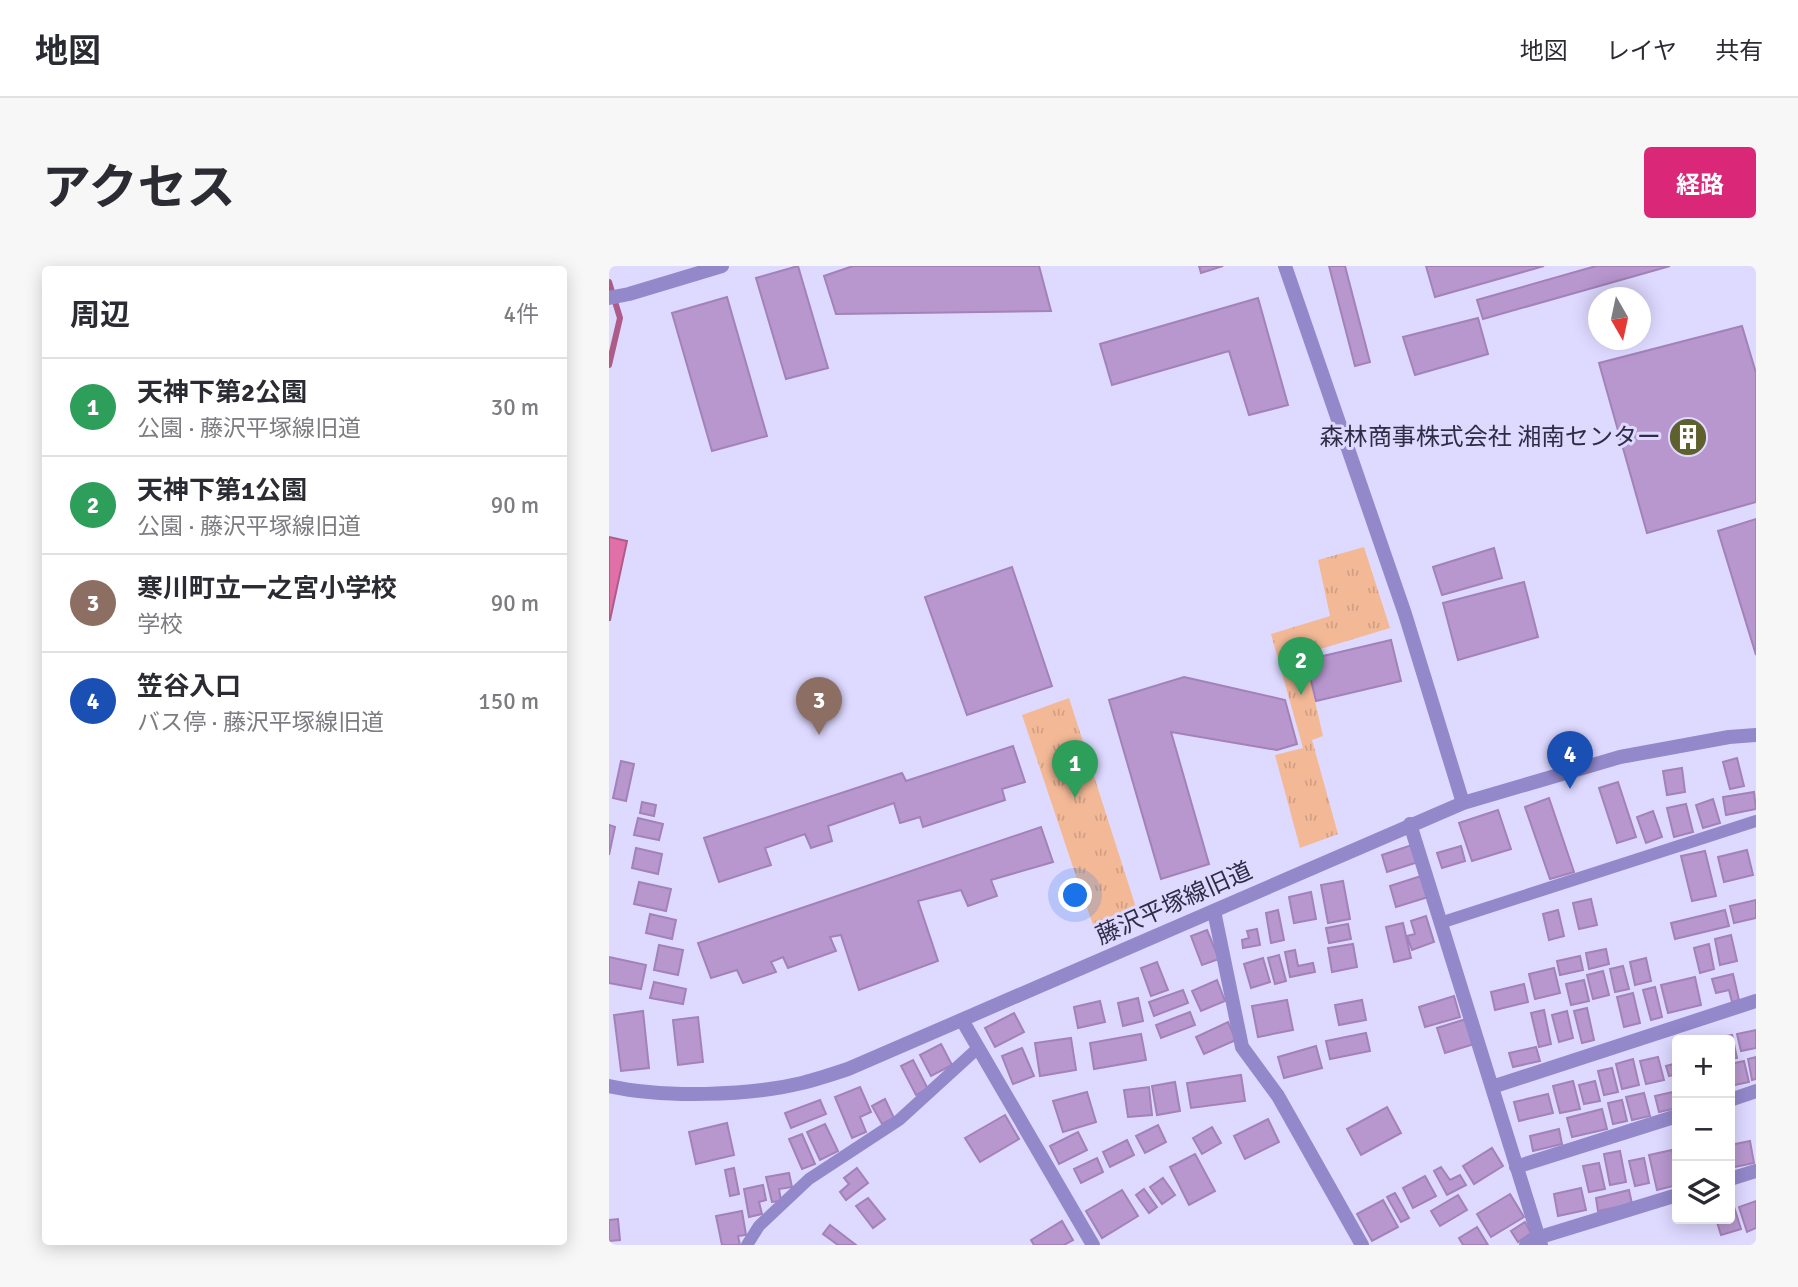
<!DOCTYPE html>
<html lang="ja">
<head>
<meta charset="utf-8">
<style>
  body { margin:0; font-family:Signika,"Noto Sans JP",sans-serif; background:#f7f7f7; color:#2b2b33 }
  .controls { position:absolute; right:21px; bottom:21px; display:grid; overflow:hidden; border-radius:7px; box-shadow:0 4px 18px #0003 }
  .controls button { width:63px; height:63px; display:grid; place-items:center; padding:0; border:0; border-bottom:2px solid #e1e1e2; background:#fff; color:#2b2b33; font:35px sans-serif }
  .compass { position:absolute; left:979px; top:21px; width:63px; height:63px; border-radius:50%; background:#fff; box-shadow:0 4px 18px #0003; rotate:171deg }
  .you { position:absolute; left:467px; top:630px; width:24px; height:24px; margin:-18px; border:5px solid #fff; border-radius:50%; background:#1a73e8; box-shadow:0 0 0 10px #1a73e833 }
  .badge { display:grid; place-items:center; width:46px; height:46px; border-radius:50%; background:#db2777; color:#fff; font-size:23px; font-weight:700 }
  .pin { position:absolute; translate:-50% -58px; filter:drop-shadow(0 2px 4px #0008) }
  .pin::after { content:''; position:absolute; top:37px; width:24px; height:21px; background:inherit; clip-path:polygon(0 0,100% 0,50% 100%) }
  .list { margin:0; padding:0; list-style:none }
  h2 { display:flex; justify-content:space-between; align-items:center; height:91px; margin:0; padding:0 28px; font-size:30px }
  h2 small { font-size:23px; font-weight:400; color:#7c7c81 }
  .list li { display:grid; grid-template-columns:46px 1fr auto; gap:21px; align-items:center; box-sizing:border-box; height:98px; padding:0 28px; border-top:2px solid #e1e1e2 }
  .list b { display:block; font-size:26px; white-space:nowrap }
  .list p { margin:0; font-size:23px; white-space:nowrap; color:#7c7c81 }
  .list em { font-size:23px; font-style:normal; color:#7c7c81 }
  .icon { flex:none; width:38px; height:38px; fill:none; stroke:currentColor; stroke-width:2; stroke-linecap:round; stroke-linejoin:round }
  .map { position:relative; flex:none; width:1147px; height:979px; overflow:hidden; border-radius:7px }
  header { display:flex; align-items:center; gap:42px; box-sizing:border-box; height:98px; padding:0 35px; background:#fff; border-bottom:2px solid #e1e1e2 }
  header strong { font-size:33px }
  nav { display:flex; gap:38px; margin-inline-start:auto; font-size:24px }
  .intro { display:flex; align-items:center; justify-content:space-between; box-sizing:border-box; height:168px; padding:0 42px }
  h1 { margin:0; font-size:49px }
  .button { padding:18px 32px; border-radius:7px; background:#db2777; color:#fff; font-size:24px; font-weight:700 }
  main { display:flex; gap:42px; padding:0 42px }
  aside { flex:1; background:#fff; border-radius:7px; box-shadow:0 4px 18px #0003 }
  .map>svg:first-child { display:block }
</style>
</head>
<body>
<header>
<strong>地図</strong>
<nav><a>地図</a><a>レイヤ</a><a>共有</a></nav>
</header>
<div class="intro"><h1>アクセス</h1><a class="button">経路</a></div>
<main>
<aside>
<h2>周辺<small>4件</small></h2>
<ul class="list">
<li><span class="badge" style="background:#2e9e5b">1</span><div><b>天神下第2公園</b><p>公園 · 藤沢平塚線旧道</p></div><em>30 m</em></li>
<li><span class="badge" style="background:#2e9e5b">2</span><div><b>天神下第1公園</b><p>公園 · 藤沢平塚線旧道</p></div><em>90 m</em></li>
<li><span class="badge" style="background:#8d6e63">3</span><div><b>寒川町立一之宮小学校</b><p>学校</p></div><em>90 m</em></li>
<li><span class="badge" style="background:#1a4fb4">4</span><div><b>笠谷入口</b><p>バス停 · 藤沢平塚線旧道</p></div><em>150 m</em></li>
</ul>
</aside>
<div class="map">
<svg width="1147" height="979" viewBox="0 0 1147 979">
  <defs>
    <pattern id="park-tufts" width="24" height="20" patternUnits="userSpaceOnUse" patternTransform="scale(1.75)"><rect width="24" height="20" fill="#f3b997"/><path d="M3 7l-1-3M5 7V3M7 7l1-3M15 17l-1-3M17 17v-4M19 17l1-3" fill="none" stroke="#d19f84"/></pattern>
  </defs>
  <rect width="100%" height="100%" fill="#ded9ff"/>
  <path fill="url(#park-tufts)" d="M755,281L781,362L695,388L714,470L703,474L729,568L691,582L666,489L694,482L662,368L721,350L709,294Z
    M460,432L530,651L489,673L469,616L413,449Z"/>
  <path fill="#e270a8" stroke="#ad5c8a" stroke-width="2" d="M0,271L18,275L1,354H0Z"/>
  <g fill="none" stroke-linecap="round" stroke-linejoin="round">
    <path stroke="#ad5c8a" stroke-width="6" d="M0,16L11,52L0,99"/>
  </g>
  <path fill="#b897cf" stroke="#a282b8" stroke-width="2" d="M189,0L219,102L177,113L147,12Z
    M244,0H430L442,45L227,48L215,10Z
    M590,0H614L592,7Z
    M720,0H736L761,96L746,100Z
    M817,0H935L826,31Z
    M987,0H1061L874,53L868,34Z
    M118,31L158,170L103,185L63,47Z
    M649,32L679,139L640,149L620,85L503,119L491,78Z
    M869,52L879,88L806,109L794,71Z
    M1133,60L1147,107V236L1038,267L990,97Z
    M1147,253V389L1109,265Z
    M885,282L893,312L833,329L824,301Z
    M403,301L443,420L358,449L316,331Z
    M915,316L929,371L849,394L834,337Z
    M782,374L792,415L707,435L697,394Z
    M575,411L676,434L688,478L668,484L562,466L600,598L552,613L500,434Z
    M404,480L416,516L393,523L396,534L314,561L311,551L291,557L285,537L219,560L223,575L202,582L196,568L156,582L162,599L110,616L95,572L293,507L297,515Z
    M1128,492L1135,520L1121,523L1114,496Z
    M12,495L25,498L17,535L4,532Z
    M1073,502L1076,526L1058,529L1054,505Z
    M1009,516L1027,571L1008,577L990,522Z
    M1145,526L1147,543L1117,549L1114,531Z
    M940,532L965,606L941,613L916,541Z
    M1104,533L1111,557L1094,562L1087,539Z
    M33,536L47,539L45,550L31,547Z
    M1077,538L1084,566L1065,571L1058,542Z
    M889,544L902,583L863,595L850,557Z
    M1044,545L1053,571L1037,577L1028,551Z
    M29,552L54,558L50,574L25,569Z
    M0,559L6,561L0,589Z
    M432,561L444,596L382,614L388,630L359,640L352,624L309,635L329,695L250,724L232,669L221,671L227,685L179,702L174,691L162,696L167,706L134,717L128,704L102,712L89,677Z
    M803,579L809,596L778,606L773,589Z
    M852,580L856,595L833,602L828,587Z
    M27,582L53,588L49,608L23,602Z
    M1138,584L1144,609L1115,616L1109,591Z
    M1096,585L1107,630L1083,635L1072,590Z
    M812,610L819,631L787,641L781,620Z
    M734,615L741,653L719,657L712,619Z
    M30,616L62,623L57,645L25,638Z
    M702,626L707,653L685,657L680,631Z
    M982,633L988,659L970,663L964,637Z
    M1147,634V652L1125,657L1121,640Z
    M669,644L675,674L662,677L657,647Z
    M949,644L955,670L940,674L934,648Z
    M1116,644L1120,660L1066,673L1062,657Z
    M41,648L67,654L63,673L37,667Z
    M817,650L825,676L803,684L798,670L806,668L802,655Z
    M794,657L802,692L785,696L777,661Z
    M739,658L742,673L720,677L717,662Z
    M648,663L651,679L634,682L633,674L640,672L638,665Z
    M598,664L610,693L593,699L582,670Z
    M1122,669L1128,695L1111,699L1106,673Z
    M744,678L748,701L723,706L719,682Z
    M1100,678L1105,703L1091,707L1085,682Z
    M50,679L74,684L69,709L45,704Z
    M997,683L1000,698L980,703L977,687Z
    M686,684L689,700L704,697L706,706L681,711L676,686Z
    M670,689L677,715L666,718L659,692Z
    M971,690L974,704L951,709L948,695Z
    M0,691L37,699L32,723L0,717Z
    M654,692L661,716L642,722L635,698Z
    M1037,692L1042,715L1026,719L1021,696Z
    M548,696L559,724L542,730L532,702Z
    M1014,700L1020,723L1006,726L1001,703Z
    M945,702L951,727L926,733L920,708Z
    M994,705L1000,729L984,733L978,709Z
    M1124,708L1130,734L1123,736L1120,724L1107,727L1103,713Z
    M1086,711L1092,739L1059,747L1052,719Z
    M608,714L616,735L592,745L583,725Z
    M975,714L980,735L962,739L957,718Z
    M45,716L77,723L74,738L41,732Z
    M915,718L919,736L886,744L882,726Z
    M1046,721L1053,751L1042,754L1034,724Z
    M574,724L579,737L545,750L540,736Z
    M1024,727L1031,757L1015,761L1008,731Z
    M845,730L851,751L816,761L810,741Z
    M529,732L534,755L514,760L509,737Z
    M678,734L684,764L649,771L643,740Z
    M753,734L757,754L730,759L726,739Z
    M491,735L496,756L469,762L465,741Z
    M978,742L985,774L973,777L965,745Z
    M935,744L942,778L930,781L922,747Z
    M34,745L40,802L12,805L5,749Z
    M958,745L964,772L950,776L943,749Z
    M581,746L586,759L552,772L547,759Z
    M405,747L415,766L386,781L376,762Z
    M89,751L94,796L69,799L64,754Z
    M857,753L865,778L836,787L828,762Z
    M619,756L627,774L595,788L587,771Z
    M1147,764V782L1132,785L1128,768Z
    M757,767L761,785L721,793L717,775Z
    M532,768L537,794L485,803L481,777Z
    M1123,769L1128,792L1121,793V774L1102,773Z
    M462,772L467,804L431,810L426,777Z
    M332,778L343,799L322,810L311,789Z
    M707,780L713,802L675,812L669,791Z
    M927,781L931,795L904,801L900,787Z
    M413,782L425,810L404,818L393,790Z
    M1049,791L1055,814L1037,818L1031,795Z
    M1147,791V813L1143,814L1139,793Z
    M1024,793L1030,819L1013,823L1007,798Z
    M304,794L319,823L307,829L292,800Z
    M1135,795L1140,816L1121,820V798Z
    M1068,797V808L1060,810L1057,800Z
    M1003,802L1009,826L995,829L989,805Z
    M632,809L636,835L582,842L578,817Z
    M964,815L971,843L951,847L944,820Z
    M986,815L991,835L975,838L970,819Z
    M566,816L571,845L548,849L543,820Z
    M251,821L262,846L251,851L257,866L243,872L226,831Z
    M540,821L543,849L519,851L515,824Z
    M1068,825V842L1050,846L1046,830Z
    M478,826L487,856L454,866L444,835Z
    M1035,827L1041,850L1023,854L1017,831Z
    M939,828L944,847L910,855L905,836Z
    M276,833L285,852L273,858L263,840Z
    M211,834L217,848L182,862L176,847Z
    M1013,834L1018,855L1004,858L999,837Z
    M778,841L792,867L752,889L738,863Z
    M993,843L998,863L963,871L958,852Z
    M396,849L410,873L371,896L356,872Z
    M659,853L670,876L636,893L625,870Z
    M118,857L125,889L87,898L80,866Z
    M216,858L229,885L211,894L198,866Z
    M549,859L557,876L536,887L527,870Z
    M603,861L612,877L593,888L584,872Z
    M950,863L953,878L924,885L921,870Z
    M469,866L478,884L450,898L441,880Z
    M193,868L206,898L193,903L180,873Z
    M518,874L525,889L501,901L494,886Z
    M1141,875L1145,897L1121,902V879Z
    M883,882L894,900L865,918L854,900Z
    M1063,884L1068,910V919L1048,924L1040,889Z
    M1011,885L1017,916L1001,919L995,888Z
    M586,888L606,925L580,939L561,901Z
    M488,892L494,906L472,917L465,903Z
    M1035,892L1040,917L1026,920L1020,895Z
    M990,897L996,923L980,926L974,900Z
    M832,901L841,914L851,909L857,919L838,929L825,905Z
    M125,902L130,928L121,930L116,904Z
    M248,902L259,917L237,934L231,926L240,918L235,912Z
    M180,907L183,921L170,923L172,935L163,936L157,911Z
    M816,910L827,930L804,942L794,922Z
    M554,912L566,929L553,938L541,921Z
    M154,919L157,934L150,936L153,948L140,951L135,923Z
    M972,922L977,944L949,950L945,928Z
    M535,923L548,941L540,947L527,929Z
    M513,924L529,950L493,972L477,945Z
    M1020,924L1023,938L989,945L987,932Z
    M786,927L800,952L792,956L778,931Z
    M901,928L915,951L882,971L868,948Z
    M1121,928L1132,963L1112,969L1107,953H1121Z
    M849,929L858,944L831,960L822,945Z
    M259,932L276,953L264,962L247,940Z
    M774,934L789,961L763,975L748,948Z
    M1147,935V962L1138,966L1130,941Z
    M133,945L137,969L129,970L131,979H113L107,950Z
    M9,953L11,974L0,975V954Z
    M453,955L464,974L455,979H425L422,974Z
    M916,956L922,967L909,976L902,965Z
    M221,959L247,979H229L214,968Z
    M868,961L879,979H854L850,972Z"/>
  <g fill="none" stroke-linecap="round" stroke-linejoin="round">
    <path stroke="#9388ca" stroke-width="12" d="M831,657L1147,555
      M138,979L150,960L200,913L290,854L369,782"/>
    <path stroke="#9388ca" stroke-width="14" d="M801,558L932,979
      M605,645L633,781L669,830L753,979
      M353,754L484,979
      M883,821L1147,735
      M1121,834L1147,825
      M907,901L1068,850
      M1121,913L1147,905
      M917,979L928,972L1068,929"/>
    <path stroke="#9388ca" stroke-width="14" d="M676,0L796,348L854,537
      M0,32L20,28L113,0
      M0,820C54,832 139,830 193,817C209,813 224,808 239,803L854,537L1011,491L1120,471L1147,469"/>
  </g>
  <defs>
    <g id="building-disc" transform="scale(2.0125)"><circle r="9.5" fill="#5e602e" stroke="#ded9ff"/><path d="M-4-6H4V6H1V3H-1V6H-4ZM-2.5-4.3h1.7v1.8h-1.7ZM.8-4.3h1.7v1.8H.8ZM-2.5-1h1.7V.8h-1.7ZM.8-1h1.7V.8H.8Z" fill="#fff"/></g>
  </defs>
  <g fill-rule="evenodd">
    <use href="#building-disc" x="1079" y="171"/>
  </g>
  <g text-anchor="middle" dominant-baseline="central" stroke-width="6" stroke-linejoin="round" paint-order="stroke">
    <g font-size="24" fill="#302c45" stroke="#ded9ff" text-anchor="end">
      <text x="1052" y="171">森林商事株式会社 湘南センター</text>
    </g>
    <g font-size="24" fill="#302c45" stroke="#ded9ff">
      <text transform="translate(565 637) rotate(-24)">藤沢平塚線旧道</text>
    </g>
  </g>
</svg>
<div class="controls">
<button>+</button>
<button>−</button>
<button><svg class="icon" aria-label="layers" viewBox="0 0 24 24"><path d="M12 4l9 5-9 5-9-5zM3 14l9 5 9-5"/></svg></button>
</div>
<svg class="compass" viewBox="-18 -18 36 36"><path d="M0-13l5 13h-10z" fill="#e53935"/><path d="M0 13l5-13h-10z" fill="#7c7c81"/></svg>
<div class="you"></div>
<div class="pin badge" style="left:466px;top:532px;background:#2e9e5b">1</div>
<div class="pin badge" style="left:692px;top:429px;background:#2e9e5b">2</div>
<div class="pin badge" style="left:210px;top:469px;background:#8d6e63">3</div>
<div class="pin badge" style="left:961px;top:523px;background:#1a4fb4">4</div>
</div>
</main>
</body>
</html>
